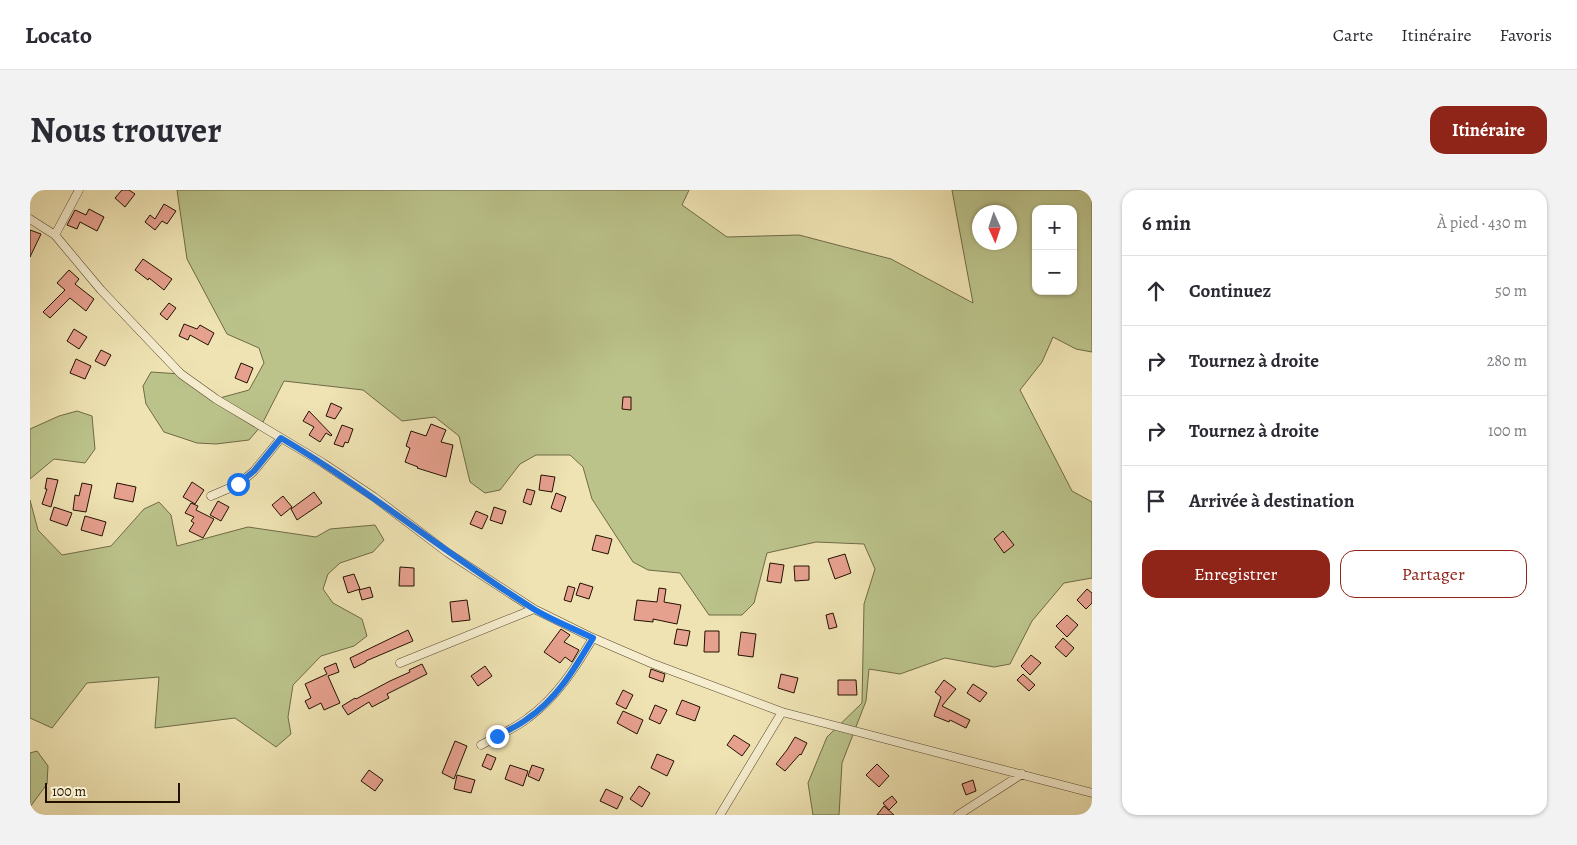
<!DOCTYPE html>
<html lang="fr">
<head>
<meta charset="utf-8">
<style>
  body { margin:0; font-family:Alegreya,serif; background:#f2f2f3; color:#2b2b33 }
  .controls { position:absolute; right:15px; top:15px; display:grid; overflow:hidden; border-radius:10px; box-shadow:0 1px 4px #0004 }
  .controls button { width:45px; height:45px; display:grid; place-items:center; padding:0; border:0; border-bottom:1px solid #e1e1e2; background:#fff; color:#2b2b33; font:25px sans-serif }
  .compass { position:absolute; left:942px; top:15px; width:45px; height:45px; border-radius:50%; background:#fff; box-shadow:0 1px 4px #0004; rotate:177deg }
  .scale { position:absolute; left:15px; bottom:12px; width:135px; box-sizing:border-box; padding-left:5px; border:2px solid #231100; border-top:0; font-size:14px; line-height:18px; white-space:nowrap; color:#231100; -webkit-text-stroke:4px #f5edce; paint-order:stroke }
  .stop { position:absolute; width:15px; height:15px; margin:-11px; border:4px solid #1a73e8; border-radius:50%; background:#fff }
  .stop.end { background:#1a73e8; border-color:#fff; box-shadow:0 1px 5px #0008 }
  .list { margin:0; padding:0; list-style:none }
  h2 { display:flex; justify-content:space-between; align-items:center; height:65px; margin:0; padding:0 20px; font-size:21px }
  h2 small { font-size:16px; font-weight:400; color:#7c7c81 }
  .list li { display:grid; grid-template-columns:32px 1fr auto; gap:15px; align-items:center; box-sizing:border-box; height:70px; padding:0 20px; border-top:1px solid #e1e1e2 }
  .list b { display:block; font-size:19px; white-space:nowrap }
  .list em { font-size:16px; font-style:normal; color:#7c7c81 }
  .actions { display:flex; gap:10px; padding:15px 20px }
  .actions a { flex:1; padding:11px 0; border:1px solid #8f2418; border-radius:15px; text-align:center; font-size:18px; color:#8f2418 }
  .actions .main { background:#8f2418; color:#fff }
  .icon { flex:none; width:28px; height:28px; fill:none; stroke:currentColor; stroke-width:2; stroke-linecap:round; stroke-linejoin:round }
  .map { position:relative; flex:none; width:1062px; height:625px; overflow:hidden; border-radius:15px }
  header { display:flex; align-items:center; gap:30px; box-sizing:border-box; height:70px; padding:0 25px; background:#fff; border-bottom:1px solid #e1e1e2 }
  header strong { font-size:24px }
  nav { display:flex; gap:28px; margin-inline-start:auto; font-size:18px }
  .intro { display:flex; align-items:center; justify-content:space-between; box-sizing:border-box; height:120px; padding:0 30px }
  h1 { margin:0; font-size:35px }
  .button { padding:12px 22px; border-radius:15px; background:#8f2418; color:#fff; font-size:18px; font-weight:700 }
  main { display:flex; gap:30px; padding:0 30px }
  aside { flex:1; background:#fff; border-radius:15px; box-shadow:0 1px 4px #0004 }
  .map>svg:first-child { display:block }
</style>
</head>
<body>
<header>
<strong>Locato</strong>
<nav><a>Carte</a><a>Itinéraire</a><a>Favoris</a></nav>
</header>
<div class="intro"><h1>Nous trouver</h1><a class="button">Itinéraire</a></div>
<main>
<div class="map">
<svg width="1062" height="625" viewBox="0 0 1062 625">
  <rect width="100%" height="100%" fill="#efe3b3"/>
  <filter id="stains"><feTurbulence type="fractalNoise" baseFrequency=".004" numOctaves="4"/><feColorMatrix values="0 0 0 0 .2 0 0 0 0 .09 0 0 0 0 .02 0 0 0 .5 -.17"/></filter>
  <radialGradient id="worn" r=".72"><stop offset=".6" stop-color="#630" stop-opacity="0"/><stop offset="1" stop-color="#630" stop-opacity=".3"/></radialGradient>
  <path fill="#bbc38b" stroke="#6f6a46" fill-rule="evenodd" d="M147,0H659L652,15L697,47L769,45L861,69L943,113L922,0H1062V162L1046,159L1023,147L1012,172L990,200L1042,301L1062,312V388L1034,393L1002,431L980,474L964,477L915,468L870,484L839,479L836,511L812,573L809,625H783L778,593L797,547L832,513L834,414L845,379L834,354L786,352L737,363L724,413L712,425H679L650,383L618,380L603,372L562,309L553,277L540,265H506L490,274L470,300L455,303L440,292L429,246L405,227L372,231L333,200L254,191L231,236L219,250L186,254L167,253L134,242L116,214L113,196L121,182L151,184L186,209L219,200L234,173L229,158L197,144L157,69ZM1006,19H1043V101H1006ZM949,22H979V52H949Z
    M47,221L62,226L65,259L55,273L24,269L0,289V239L29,226Z
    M0,310L8,340L32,365L81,356L114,319L129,312L141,325L147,356L218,337L286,347L300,339L345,335L354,350L343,362L310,373L298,384L293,399L303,413L332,429L337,446L324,456L291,466L263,495L258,527L261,544L246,557L205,528L125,538L129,487L57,493L22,538L0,528Z
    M7,561L18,576L17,594L0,617V563Z"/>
  <path fill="#e6a08e" stroke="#231100" d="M92,0H99L105,4L95,17L85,8Z
    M134,14L146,21L137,34L132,31L125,40L115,32L120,25L125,29Z
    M59,19L74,27L67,41L50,32L47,39L37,35L45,20L56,25Z
    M0,40L11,44L0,67Z
    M113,69L142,89L134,100L119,88L118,90L105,80Z
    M39,80L49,89L45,94L64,109L56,121L40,108L20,128L13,122L35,100L27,93Z
    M139,113L146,118L137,130L130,124Z
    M154,134L167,139L170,135L184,143L178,155L160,145L158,150L149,146Z
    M44,139L57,147L49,159L37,151Z
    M71,160L81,165L75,176L65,171Z
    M46,169L61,176L55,189L40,183Z
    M211,173L223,178L217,193L205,188Z
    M593,207H601V220L592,219Z
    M301,213L312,218L305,229L296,226Z
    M279,221L302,245L301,246L296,243L290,252L279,245L284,237L273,231Z
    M401,234L416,240L411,252L423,255L416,287L387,278L388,277L375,272L380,258L376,256L381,241L396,246Z
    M312,235L323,239L318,253L315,252L313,257L304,254Z
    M511,285L525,287L522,302L509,300Z
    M17,288L28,290L21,317L12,314L17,299H15Z
    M162,292L174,300L165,314L153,307Z
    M52,293L62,295L56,322L43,320L45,305L49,306Z
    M87,293L106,297L103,312L84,308Z
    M497,299L505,301L501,315L493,312Z
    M284,302L292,313L267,330L261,319Z
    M526,303L536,307L531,322L521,318Z
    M253,306L262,317L251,326L242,315Z
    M188,311L199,317L191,331L180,325Z
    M161,313L168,316L166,320L184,329L173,348L159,341L164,333L161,331L164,327L155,323Z
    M24,317L42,323L37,336L20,330Z
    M464,317L476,321L472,334L460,330Z
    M446,321L458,326L452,339L440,334Z
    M55,326L76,332L72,346L51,340Z
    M973,341L984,355L974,363L964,349Z
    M566,345L582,349L578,364L562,360Z
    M815,364L821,383L805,389L798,369Z
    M740,373L754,375L751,393L737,391Z
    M764,376H779V390L765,391Z
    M370,377L384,378V396H369Z
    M324,384L330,399L318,403L313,387Z
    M550,393L563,397L559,409L546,405Z
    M538,396L545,398L541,412L534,410Z
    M340,397L343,407L332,410L329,400Z
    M629,398L636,399L634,412L651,415L647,434L623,429V432L604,430L607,410L627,412Z
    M1057,399L1062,403V413L1056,419L1047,410Z
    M437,410L440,430L422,432L420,412Z
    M803,423L807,437L799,439L796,425Z
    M1037,425L1048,435L1037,447L1026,436Z
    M531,439L540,445L534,452L549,460L542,472L535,467L530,473L514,462Z
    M647,439L660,441L657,456L644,454Z
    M378,440L383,451L336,471V472L324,478L320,468Z
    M675,441H689V462H674Z
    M711,442L726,444L723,467L708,465Z
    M1033,448L1044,458L1036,467L1025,457Z
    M1001,465L1011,473L1000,485L991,476Z
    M306,473L309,482L298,486L310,513L294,520L291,513L279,519L275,511L281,508L275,494L297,484L294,478Z
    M392,474L397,484L357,504L359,508L342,517L339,512L318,525L312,516L325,508L326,509L360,491L380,482L379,480Z
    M455,476L462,486L448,496L441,486Z
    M621,479L635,484L633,492L619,487Z
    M751,484L768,488L764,503L748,498Z
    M993,484L1005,495L999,501L987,490Z
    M808,490H826L827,505H808Z
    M914,490L926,499L912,516L940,530L936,538L920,530L919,532L904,526L911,507L905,502Z
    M943,494L957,503L950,512L937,503Z
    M593,500L603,505L596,519L586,514Z
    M652,510L670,517L665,531L646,524Z
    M625,515L637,520L630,534L619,529Z
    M593,521L613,530L607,544L587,533Z
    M704,545L720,555L712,566L697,555Z
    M765,547L777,553L771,565L770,564L755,581L746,574L757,560Z
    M425,551L437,556L424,589L412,583Z
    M457,564L466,568L461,580L452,576Z
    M627,564L644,571L637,586L621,578Z
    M847,574L859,586L849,597L836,585Z
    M480,575L498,581L493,596L475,589Z
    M502,575L514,579L509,591L498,586Z
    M339,580L353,590L345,601L331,591Z
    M427,585L445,590L441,603L424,599Z
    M943,590L946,601L936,605L932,594Z
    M609,596L620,603L612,617L600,609Z
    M576,599L593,607L587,619L570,611Z
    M862,606L867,612L859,620L853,613Z
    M854,616L864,625H847Z"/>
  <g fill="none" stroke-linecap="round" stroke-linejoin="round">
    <g stroke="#56462d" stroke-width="9">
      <path id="street" d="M0,29L25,45L71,100L151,184L186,209L293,273L344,307L418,363L504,419L563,448L621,473L752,522L1062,603
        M25,45L49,0
        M181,306L209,294L224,281L251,248
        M370,473L504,419
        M451,555C467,546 484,539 498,528C527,507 545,478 563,448
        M690,625L752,522
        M928,625L992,584"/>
    </g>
    <use href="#street" stroke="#f5edce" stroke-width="8"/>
  </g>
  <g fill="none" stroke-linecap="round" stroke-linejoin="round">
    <path stroke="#1a73e8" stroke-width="6" d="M208,294L224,281L251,248C338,299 416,364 502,418C521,430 543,438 563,448C545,478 527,509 497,529C488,536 477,541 467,546"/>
  </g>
  <rect width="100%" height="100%" filter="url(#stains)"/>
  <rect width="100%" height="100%" fill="url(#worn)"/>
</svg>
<div class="controls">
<button>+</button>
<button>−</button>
</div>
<svg class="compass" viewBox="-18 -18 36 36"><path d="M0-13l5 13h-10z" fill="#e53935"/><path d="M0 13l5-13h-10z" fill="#7c7c81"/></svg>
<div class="scale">100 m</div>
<div class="stop" style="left:208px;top:294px"></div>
<div class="stop end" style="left:467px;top:546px"></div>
</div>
<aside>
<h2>6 min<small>À pied · 430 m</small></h2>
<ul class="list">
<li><svg class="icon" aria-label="ahead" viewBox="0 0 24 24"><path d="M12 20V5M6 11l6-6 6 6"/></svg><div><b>Continuez</b></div><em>50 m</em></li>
<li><svg class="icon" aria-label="right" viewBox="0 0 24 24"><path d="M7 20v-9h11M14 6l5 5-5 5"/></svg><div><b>Tournez à droite</b></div><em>280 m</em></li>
<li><svg class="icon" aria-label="right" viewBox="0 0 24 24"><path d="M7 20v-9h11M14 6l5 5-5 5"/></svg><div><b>Tournez à droite</b></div><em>100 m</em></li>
<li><svg class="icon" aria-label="arrive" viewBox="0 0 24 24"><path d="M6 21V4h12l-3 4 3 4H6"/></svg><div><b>Arrivée à destination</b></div></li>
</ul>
<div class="actions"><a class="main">Enregistrer</a><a>Partager</a></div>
</aside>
</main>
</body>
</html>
